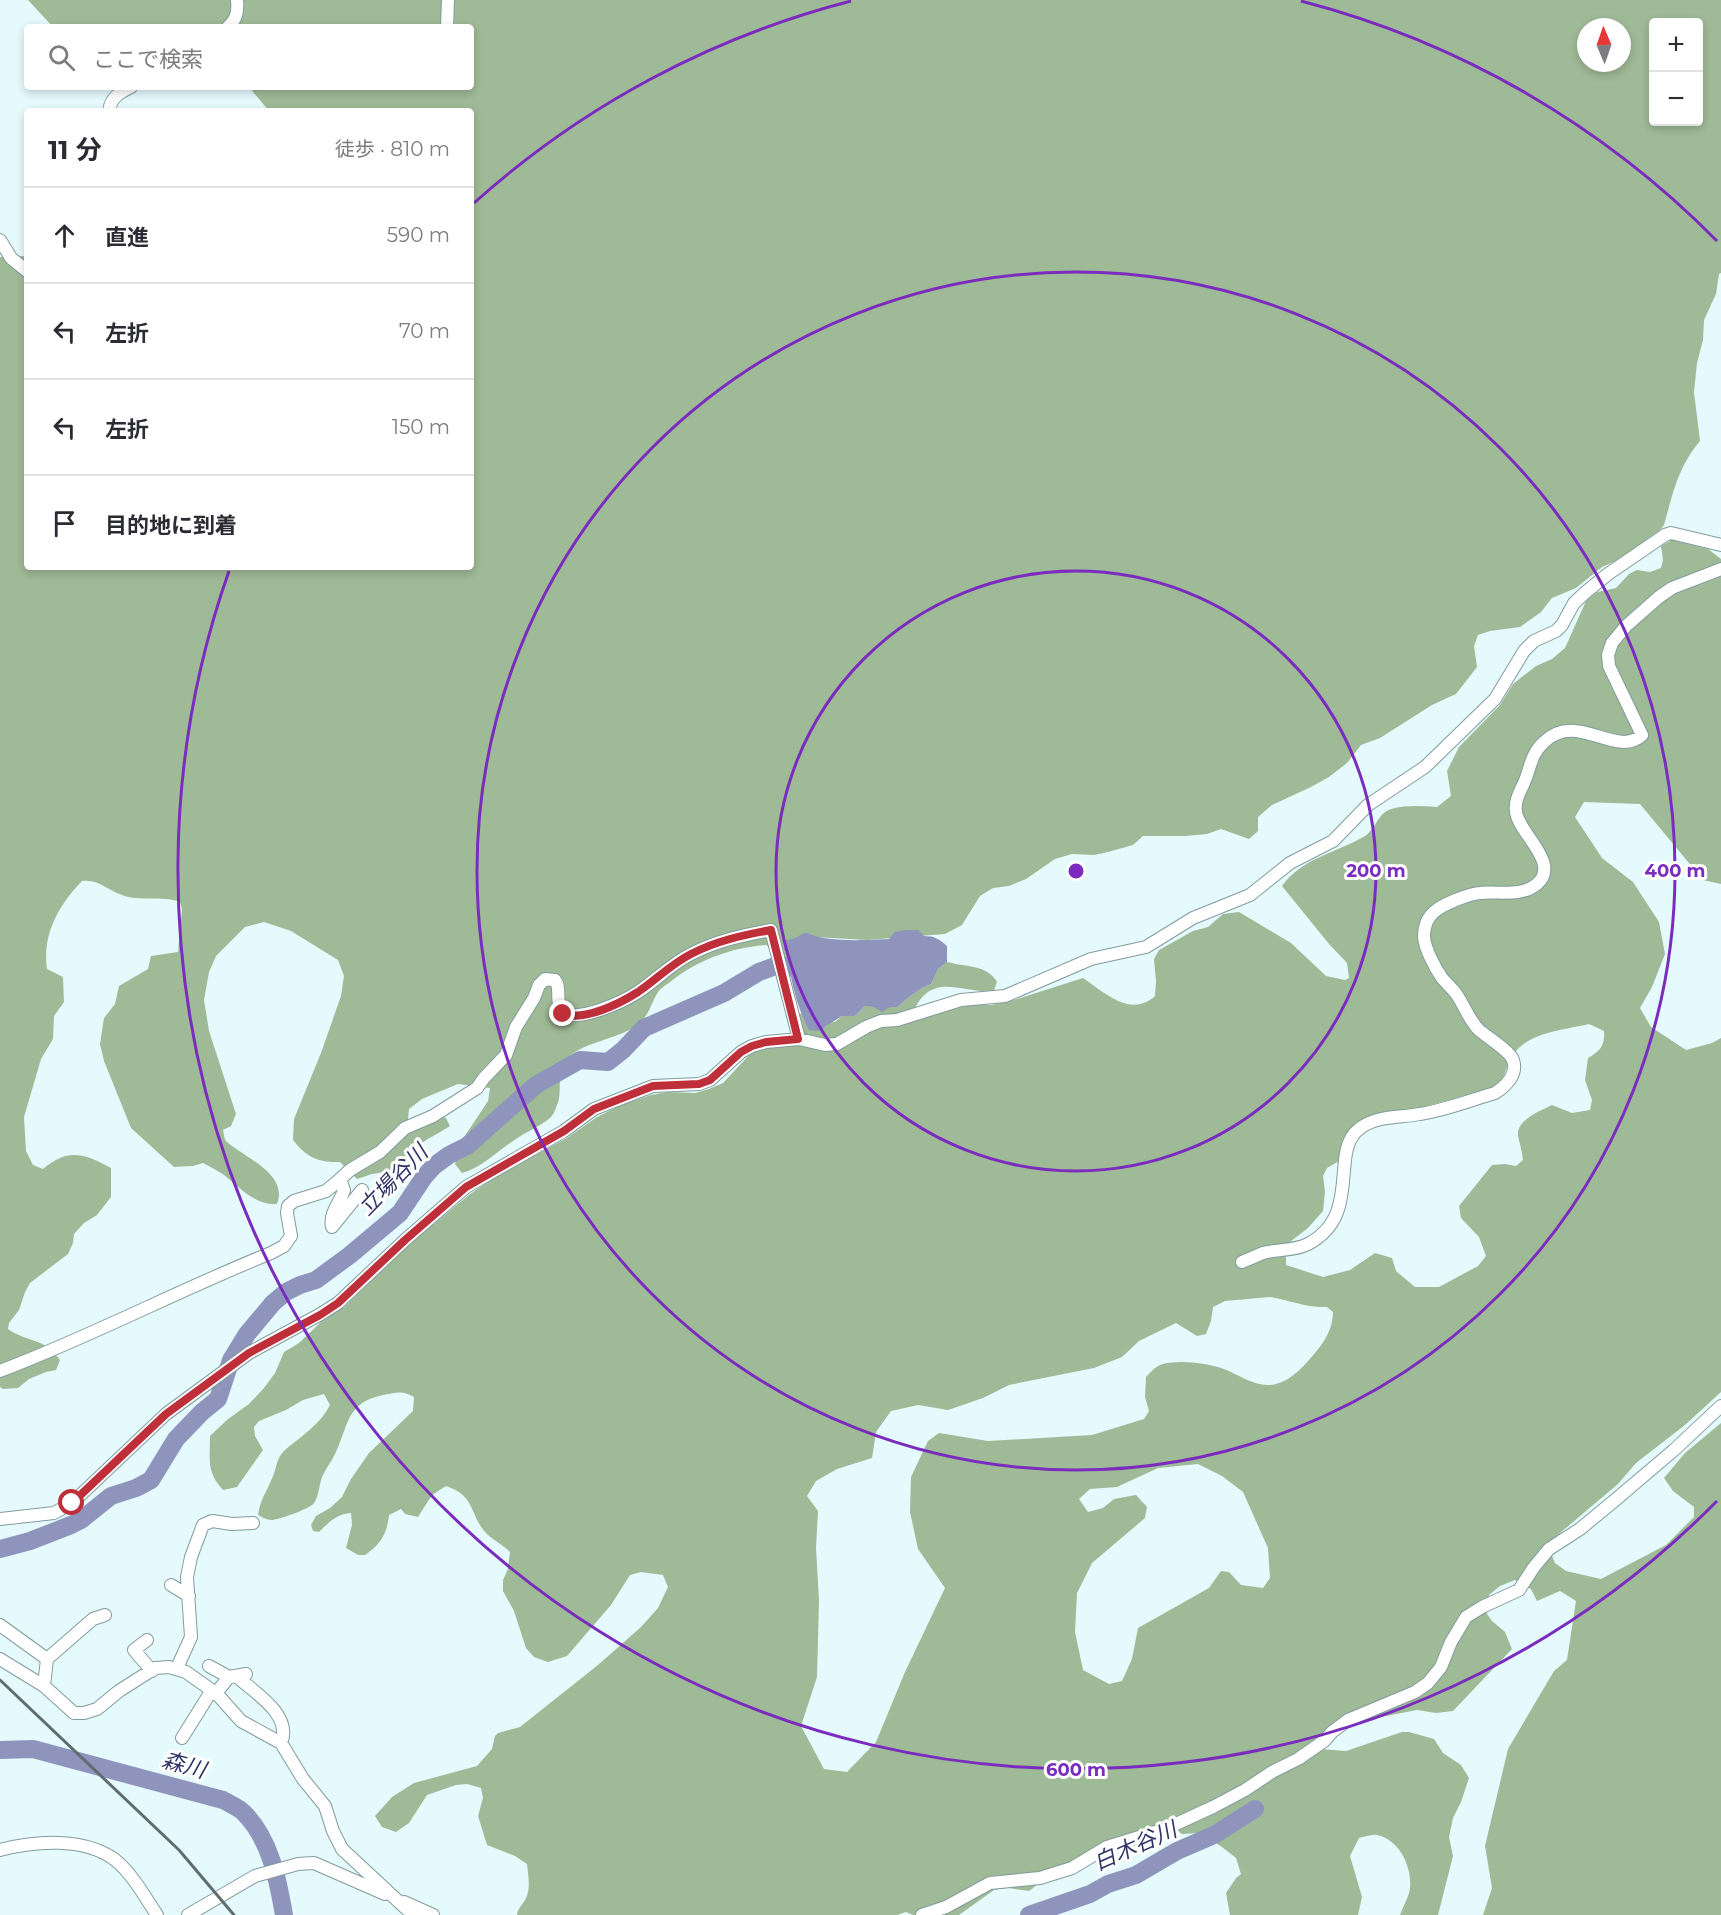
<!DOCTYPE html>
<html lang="ja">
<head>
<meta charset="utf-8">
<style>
  body { margin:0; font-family:Montserrat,"Noto Sans JP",sans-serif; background:#f7f7f7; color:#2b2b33 }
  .controls { position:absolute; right:18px; top:18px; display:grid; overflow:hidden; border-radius:6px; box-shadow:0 3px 9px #0003 }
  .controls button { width:54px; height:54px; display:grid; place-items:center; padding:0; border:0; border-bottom:2px solid #e1e1e2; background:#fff; color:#2b2b33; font:30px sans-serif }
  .compass { position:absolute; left:1577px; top:18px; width:54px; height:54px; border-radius:50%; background:#fff; box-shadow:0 3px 9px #0003; rotate:358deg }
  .stop { position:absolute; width:18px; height:18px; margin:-14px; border:4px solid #bf2f39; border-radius:50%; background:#fff }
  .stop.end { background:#bf2f39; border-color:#fff; box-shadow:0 2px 6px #0008 }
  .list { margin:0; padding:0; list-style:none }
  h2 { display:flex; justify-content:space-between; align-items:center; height:78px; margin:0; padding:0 24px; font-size:26px }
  h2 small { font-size:20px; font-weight:400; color:#7c7c81 }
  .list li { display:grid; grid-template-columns:39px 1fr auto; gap:18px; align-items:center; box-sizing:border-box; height:96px; padding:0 24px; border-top:2px solid #e1e1e2 }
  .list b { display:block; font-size:22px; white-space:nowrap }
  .list em { font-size:20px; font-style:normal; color:#7c7c81 }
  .icon { flex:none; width:33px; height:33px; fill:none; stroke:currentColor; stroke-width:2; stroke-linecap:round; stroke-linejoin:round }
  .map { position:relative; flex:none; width:1721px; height:1915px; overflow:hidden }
  .search { position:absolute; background:#fff; box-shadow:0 3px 9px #0003; left:24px; top:24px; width:450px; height:66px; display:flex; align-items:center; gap:15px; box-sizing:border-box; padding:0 21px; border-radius:6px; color:#7c7c81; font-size:22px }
  .panel { position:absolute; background:#fff; box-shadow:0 3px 9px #0003; left:24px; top:108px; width:450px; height:462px; border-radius:6px }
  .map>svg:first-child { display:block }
</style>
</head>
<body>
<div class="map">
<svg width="1721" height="1915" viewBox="0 0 1721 1915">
  <rect width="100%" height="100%" fill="#e5fafd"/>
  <path fill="#9fba96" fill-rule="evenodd" d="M28,0H1721V273L1719,274L1716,294L1704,320L1703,340L1697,363L1694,392L1700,441C1678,467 1673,493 1664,525L1660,530L1618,560L1602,567L1576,588L1552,598L1541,612L1520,627L1490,631L1478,635L1474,646L1477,667L1456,694L1432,705L1380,738L1361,745L1347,763L1329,777L1311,787L1272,805L1258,817V831L1249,839L1221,829L1207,834L1185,836H1143L1133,845L1108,852L1094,855L1072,854L1055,859L1026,879L1009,886L993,888L980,896L962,925L945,934L867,940L814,937L806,932C777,949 796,961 789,983L767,945C733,947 697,960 670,982C666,985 659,989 657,994C649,1007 649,1018 634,1027C615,1040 578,1043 565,1061C556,1073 563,1093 557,1105C555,1110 554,1114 551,1117C540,1127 527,1131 516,1139C497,1151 483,1167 462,1173L455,1164L461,1142L488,1101L490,1088L458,1084L422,1099L409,1109L408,1119L416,1126L440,1116L446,1118L450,1126C425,1142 417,1140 404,1169L372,1174L357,1179L340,1162C319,1163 306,1157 293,1140L294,1119L321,1053L341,996L344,976L338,960L291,931L264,922L245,927L216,956L209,972L204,1000L209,1031L236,1114L231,1126L223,1130L225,1140C242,1157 289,1173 277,1204C256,1206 239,1187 224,1175C217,1170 210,1167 203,1163L193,1166L174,1167L131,1128L104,1061L100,1044L104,1018L115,1004L119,986L148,969L151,956L178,952L182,909L180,902C161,895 140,902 122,895C107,890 99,879 82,881C59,905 42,934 47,969L63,977L64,1002L54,1016L53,1039L41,1059L24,1117L26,1151L33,1165L43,1169C68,1148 84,1153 111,1168V1197L97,1215L84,1223L74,1234L73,1243L68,1254L30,1283L25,1292L19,1310L9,1323L8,1329C28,1343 44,1337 60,1360L56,1370L46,1372L29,1379L18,1388L3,1389L0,1387V257L27,256V567H471V111H269L249,87H471V27H53ZM1654,22H1698V122H1654ZM1586,27H1622V63H1586Z
    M1672,540L1708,549L1721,559V884L1703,880L1640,804L1584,802L1575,817L1602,858L1633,882L1659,922L1665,954L1652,987L1640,1008L1651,1027L1686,1050L1712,1043L1721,1038V1392L1685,1425L1636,1463L1618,1484L1547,1544L1555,1563L1566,1571L1601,1579L1666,1545L1694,1517V1507L1673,1491L1664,1478L1685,1453L1721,1423V1915H1483L1492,1888L1485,1846L1508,1749L1554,1671L1567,1660L1576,1601L1560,1591L1537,1601L1531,1589L1515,1580L1500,1586L1489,1595L1487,1614L1492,1621L1505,1632L1512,1649L1453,1711L1436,1713L1417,1710L1355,1722L1315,1738L1321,1749L1346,1751L1402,1732H1409L1434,1739L1443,1753L1461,1765L1469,1778L1461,1802L1453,1818L1449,1837L1453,1856L1438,1915H1400C1403,1906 1409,1897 1410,1888C1412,1867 1400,1840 1377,1835C1372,1834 1364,1837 1359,1838L1350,1856L1362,1897L1358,1915H1230L1226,1893L1236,1878L1241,1874L1236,1858L1222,1847L1200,1833L1182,1834L1169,1824L1057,1877L1037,1885L1029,1891L1008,1888L994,1890L959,1915H913L906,1912L897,1915H517C518,1907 523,1905 526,1898C531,1889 528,1874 527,1864L515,1856L487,1845L478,1816L483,1798L481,1788L467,1784L456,1785L427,1795L409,1823L396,1832L382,1827L375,1816L392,1797L414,1783L477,1766L492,1749L495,1736L498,1733L520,1727L598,1665L641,1627L658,1608L668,1587L663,1575L641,1572L630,1575L611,1605L567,1656L548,1662L534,1657L526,1648L514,1611L503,1591V1580L508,1569L510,1552C503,1545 495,1541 488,1535C469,1517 477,1496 446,1486L432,1495L418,1517L405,1514L401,1509L389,1515C387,1534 381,1544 365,1555H358L346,1548L352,1525L351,1513C337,1514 329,1522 319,1532L313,1531L311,1525L316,1516L330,1508L342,1497L351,1479L369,1453L413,1411L414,1397C401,1390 397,1393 383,1395C346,1403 349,1424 336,1452C332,1461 326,1468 322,1477C319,1485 319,1496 314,1503C310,1509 278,1520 271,1520C267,1520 262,1517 258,1515C261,1497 267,1492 273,1476C277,1467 276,1459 284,1451C301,1436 319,1426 330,1405L324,1394L303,1400L286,1410L259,1421L254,1427L255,1436L263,1450L237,1487L223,1490C206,1471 210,1460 210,1436L228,1419L249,1404L264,1388L275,1373L284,1352L299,1343L322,1321L344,1307L411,1243L470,1194L502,1173L567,1138L597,1117L621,1105L651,1095L667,1092L695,1093L709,1089L723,1083L751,1053L768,1044L802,1043L797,1013L803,1014L804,1019L835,1022L842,1016H855L865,1006L898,1007C907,998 920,988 931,984L938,969L947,962C964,967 987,964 997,982L994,990C964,996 934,969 914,1010L961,1005H992L1017,999L1083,978C1105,993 1131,1018 1155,996L1156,981L1154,959L1159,950L1193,931L1208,927L1223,914L1239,912L1291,943L1326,976L1345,980L1349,978L1347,963L1329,944L1282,886C1302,858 1336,853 1365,836C1376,829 1377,814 1391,809C1406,805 1422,806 1437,807L1451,796L1447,771L1459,747L1500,705L1513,684L1536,666L1552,659L1565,648L1586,601L1597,592L1616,588L1629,574L1637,570L1650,572L1661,568L1663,560L1661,546ZM1589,1024L1604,1031C1605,1046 1600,1051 1588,1058L1585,1080L1592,1100L1590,1110L1572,1113L1552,1105C1540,1111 1516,1120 1518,1136C1520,1145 1522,1151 1523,1160L1516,1166L1505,1164L1492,1165L1459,1206L1461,1218L1479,1237L1486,1256L1478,1266L1439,1287H1415L1396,1271L1392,1258L1375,1253L1350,1270L1323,1277L1286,1265V1245L1308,1228L1323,1211L1325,1192L1323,1176L1327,1168L1341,1160L1355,1126L1496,1087C1508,1074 1504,1068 1513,1055C1528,1032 1564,1030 1589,1024ZM1270,1297C1289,1300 1307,1308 1327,1307L1333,1312C1333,1328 1325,1341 1315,1353C1305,1365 1292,1380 1276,1384C1257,1389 1240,1375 1224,1369C1207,1363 1177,1359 1160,1365C1155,1367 1150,1373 1146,1377L1145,1397L1149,1411L1144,1419L1092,1435L988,1441L939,1433L928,1441L911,1477L910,1512L918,1549L945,1588L905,1672L876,1742L847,1772L824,1769L801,1726L817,1677L819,1600L816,1548L818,1511L807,1496L816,1481L837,1469L872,1458L876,1432L891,1411L918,1405L948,1410L983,1398L1009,1385L1094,1368L1122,1357L1139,1341L1176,1323L1197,1336L1206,1334L1211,1321L1213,1307L1225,1301ZM1198,1464L1222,1476L1243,1492L1268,1548L1270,1578L1263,1588L1241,1585L1229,1572L1221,1571L1209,1588L1138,1628L1132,1659L1122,1681L1109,1684L1083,1670L1075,1632L1077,1593L1092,1563L1145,1518L1147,1507L1136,1495L1114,1499L1103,1508L1088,1512L1079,1499L1090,1489L1117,1487L1158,1468Z"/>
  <path fill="#8e94bc" d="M906,930H918L924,936C935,936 939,939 947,946V962L938,969L931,984C920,988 907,998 898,1007H890L882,1012L874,1007L865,1006L855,1016H842L818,1031L809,1030C798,1009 789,979 789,954L784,950V941L795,938L806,932C823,943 868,940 889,939L895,932Z"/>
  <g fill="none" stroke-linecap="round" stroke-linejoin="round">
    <path stroke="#8e94bc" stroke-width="18" d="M0,1549L30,1541L71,1525L81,1520L111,1496L136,1488L151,1480L176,1439L202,1412L218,1399L231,1360L247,1334L273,1303L286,1292L300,1285L316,1280L350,1255L400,1213L424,1177L434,1166L449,1155L467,1146L536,1085L580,1060L608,1062L623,1050L644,1028L724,993L759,972L778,965L814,971
      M0,1750L33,1749L223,1800C230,1804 238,1807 243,1812C270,1838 278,1880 284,1915
      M1029,1915L1090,1894L1108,1884L1136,1875L1177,1851L1214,1835L1255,1809"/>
    <g stroke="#829b9e" stroke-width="14">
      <path id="street" d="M228,27C237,19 238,11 237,0
        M447,27L448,0
        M109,111C111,97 119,93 131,87
        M0,240L11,258L27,271
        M337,1182L350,1170L380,1152L405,1128L433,1116L477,1088L484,1078L506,1055L516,1027L534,998L539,985L545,979L555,980C562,989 554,1000 563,1014C583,1020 621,1003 638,992C656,980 671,964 691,954C716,941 743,935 771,930L799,1039
        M1242,1262C1249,1259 1256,1256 1263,1253C1277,1249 1295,1251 1308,1244C1363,1215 1329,1152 1359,1129C1376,1115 1400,1118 1420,1114C1446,1110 1471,1100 1495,1093C1506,1086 1518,1074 1513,1060C1510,1051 1487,1037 1479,1030C1469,1020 1465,1007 1457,995C1453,989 1447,984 1442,978C1435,968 1425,949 1424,937C1424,928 1427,918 1434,912C1443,904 1468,894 1480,893C1498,891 1522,897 1537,884C1561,863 1519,834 1516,812C1514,799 1522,789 1526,778C1531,764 1532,753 1544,742C1577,710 1616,759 1642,735L1609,666L1608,655L1612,643L1626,626L1659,597L1672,588L1721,569
        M0,1371C92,1336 179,1290 271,1253L284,1246L291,1236L287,1213L288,1206L294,1201L326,1191L337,1182H341L344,1190C340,1203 329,1213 332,1227L362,1190
        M0,1519L54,1513L72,1503L166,1414L249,1353L319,1315L338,1303L405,1240L466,1187L564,1131L594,1109L653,1086L699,1084L710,1080L741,1052L752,1046L766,1042L799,1039L825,1045L837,1044L866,1027L881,1021L897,1020L961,1000L1005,996L1091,959L1146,947L1193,918L1250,895L1290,863L1333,841L1368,805L1425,767L1495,699L1524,651L1534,641L1556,631L1562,625L1574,603L1587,591L1608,574L1665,535L1671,533L1721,545
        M171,1585L189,1596
        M0,1625L47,1659L44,1686
        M147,1640L134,1650L152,1671
        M0,1659L44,1686L74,1713H84L97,1709L119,1691L155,1668L169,1667L186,1672L217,1694L241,1721L281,1743L303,1779L325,1806L333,1831L342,1849L413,1915
        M47,1659L93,1619L105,1615
        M209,1666L229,1677
        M177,1668L191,1637L187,1577L191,1557L203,1525L212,1521L232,1524L253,1523
        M236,1676C254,1692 293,1715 281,1743
        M216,1693L229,1677L246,1674
        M182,1738L212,1690
        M0,1850C35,1841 83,1837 114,1859C132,1873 145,1897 157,1915
        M404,1902L433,1915
        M188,1915L255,1876L298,1864L314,1863L385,1894
        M922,1915L946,1907L990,1883L1040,1878L1072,1868L1107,1847L1165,1829L1213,1807L1245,1790L1272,1772L1298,1759L1324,1741L1332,1732L1348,1720L1415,1692L1428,1683L1441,1667L1451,1642L1466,1617L1482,1607L1519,1590L1534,1567L1549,1549L1580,1529L1614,1501L1674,1450L1721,1406"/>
    </g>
    <use href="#street" stroke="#fff" stroke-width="12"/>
    <path stroke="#606d70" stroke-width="3" d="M0,1680L179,1850L234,1915"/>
  </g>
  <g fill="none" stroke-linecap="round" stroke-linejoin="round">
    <path stroke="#bf2f39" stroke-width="8" d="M72,1503L166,1414L249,1353L320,1315L338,1303L405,1240L466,1187L564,1131L594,1109L653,1086L699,1084L710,1080L741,1052L752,1046L766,1042L798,1039L771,930C743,935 716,941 691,954C671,964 656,980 638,992C619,1004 585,1021 563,1014"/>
  </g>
  <g fill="none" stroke="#7b2cbf" stroke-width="3">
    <circle cx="1076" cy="871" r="300"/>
    <circle cx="1076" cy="871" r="599"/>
    <path d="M1717 1501A899 899 0 0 1 229 571M474 203A899 899 0 0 1 851 1M1301 1A899 899 0 0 1 1717 241"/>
  </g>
  <g text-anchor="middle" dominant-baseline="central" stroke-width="6" stroke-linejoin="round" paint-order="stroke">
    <g font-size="22" font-style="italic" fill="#303467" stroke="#fff">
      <text transform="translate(393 1180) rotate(-46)">立場谷川</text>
      <text transform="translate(184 1765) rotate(15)">森川</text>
      <text transform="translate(1135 1846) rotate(-24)">白木谷川</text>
    </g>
  </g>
  <circle cx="1076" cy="871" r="9" fill="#7b2cbf" stroke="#fff" stroke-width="3"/>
  <g font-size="18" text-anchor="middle" font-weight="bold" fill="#7b2cbf" stroke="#fff" stroke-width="6" stroke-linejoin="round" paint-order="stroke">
    <text x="1376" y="877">200 m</text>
    <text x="1675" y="877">400 m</text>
    <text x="1076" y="1776">600 m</text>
  </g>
</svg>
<div class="controls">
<button>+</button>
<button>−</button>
</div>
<svg class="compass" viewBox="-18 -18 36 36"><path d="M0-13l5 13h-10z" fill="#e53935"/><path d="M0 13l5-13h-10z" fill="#7c7c81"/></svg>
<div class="stop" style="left:72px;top:1503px"></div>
<div class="stop end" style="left:563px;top:1014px"></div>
<div class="search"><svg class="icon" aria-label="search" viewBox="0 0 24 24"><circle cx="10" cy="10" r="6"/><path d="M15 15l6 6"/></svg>ここで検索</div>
<section class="panel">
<h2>11 分<small>徒歩 · 810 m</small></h2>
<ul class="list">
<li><svg class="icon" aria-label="ahead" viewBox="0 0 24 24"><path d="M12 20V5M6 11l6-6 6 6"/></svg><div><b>直進</b></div><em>590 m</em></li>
<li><svg class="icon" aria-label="left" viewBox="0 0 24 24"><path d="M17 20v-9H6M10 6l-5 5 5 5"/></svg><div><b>左折</b></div><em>70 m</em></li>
<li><svg class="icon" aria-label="left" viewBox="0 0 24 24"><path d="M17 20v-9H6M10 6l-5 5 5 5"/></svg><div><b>左折</b></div><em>150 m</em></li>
<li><svg class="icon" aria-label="arrive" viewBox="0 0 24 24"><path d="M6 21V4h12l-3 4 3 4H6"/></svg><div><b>目的地に到着</b></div></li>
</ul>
</section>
</div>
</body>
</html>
